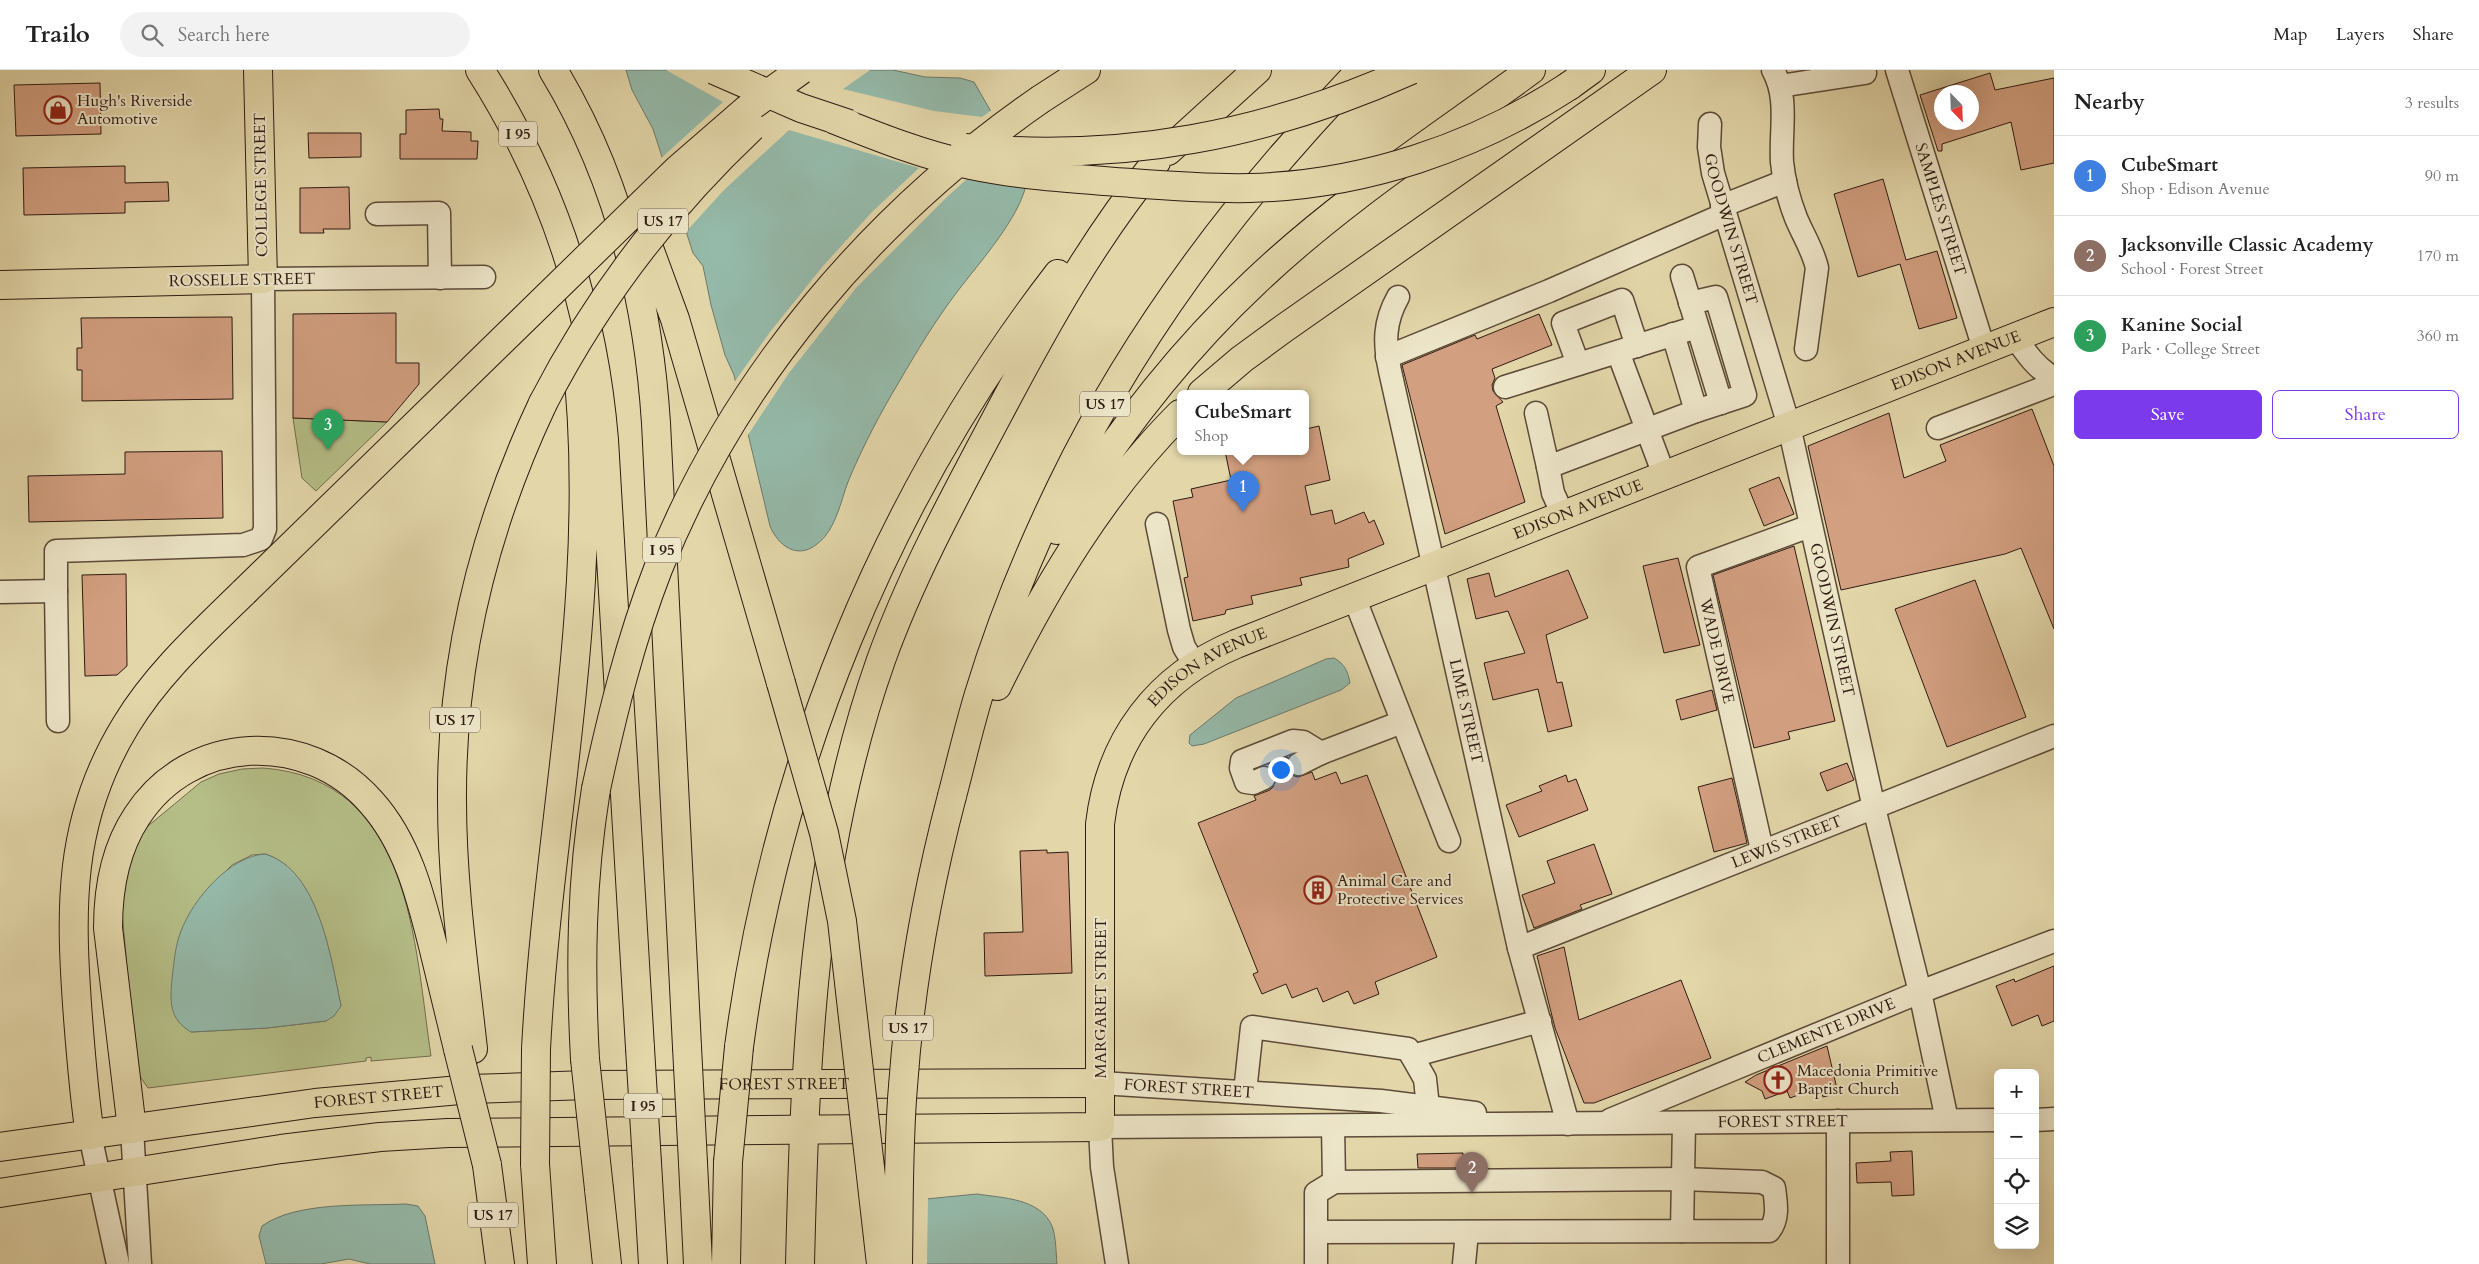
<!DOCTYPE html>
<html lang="en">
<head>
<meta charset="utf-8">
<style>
  body { margin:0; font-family:Cardo,serif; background:#f2f2f2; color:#222 }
  .controls { position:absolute; right:15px; bottom:15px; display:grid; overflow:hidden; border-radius:8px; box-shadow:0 5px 20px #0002 }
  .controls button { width:45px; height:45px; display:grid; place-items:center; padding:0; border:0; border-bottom:1px solid #e0e0e0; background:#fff; color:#222; font:25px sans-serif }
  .compass { position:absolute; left:1934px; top:15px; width:45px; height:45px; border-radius:50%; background:#fff; box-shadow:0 5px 20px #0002; rotate:157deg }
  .you { position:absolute; left:1280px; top:699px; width:18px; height:18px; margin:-12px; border:4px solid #fff; border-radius:50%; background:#1a73e8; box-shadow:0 0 0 8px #1a73e833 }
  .badge { display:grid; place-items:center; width:32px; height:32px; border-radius:50%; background:#7c3aed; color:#fff; font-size:16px; font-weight:700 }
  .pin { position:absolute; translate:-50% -41px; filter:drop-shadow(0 1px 2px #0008) }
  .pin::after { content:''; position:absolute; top:26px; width:18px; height:15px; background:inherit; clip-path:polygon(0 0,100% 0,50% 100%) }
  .popup { position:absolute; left:1177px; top:320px; width:132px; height:65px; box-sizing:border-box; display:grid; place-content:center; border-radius:8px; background:#fff; filter:drop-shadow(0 1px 4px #0005); font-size:16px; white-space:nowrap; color:#767676 }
  .popup b { font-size:19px; color:#222 }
  .popup::after { content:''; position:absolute; left:50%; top:100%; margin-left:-10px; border:10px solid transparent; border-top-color:#fff }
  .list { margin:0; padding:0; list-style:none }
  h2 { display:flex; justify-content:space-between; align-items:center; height:65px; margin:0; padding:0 20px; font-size:21px }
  h2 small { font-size:16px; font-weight:400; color:#767676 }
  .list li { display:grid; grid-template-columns:32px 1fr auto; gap:15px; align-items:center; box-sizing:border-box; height:80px; padding:0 20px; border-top:1px solid #e0e0e0 }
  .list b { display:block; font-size:19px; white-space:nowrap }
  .list p { margin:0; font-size:16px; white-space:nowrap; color:#767676 }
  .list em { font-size:16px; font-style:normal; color:#767676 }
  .actions { display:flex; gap:10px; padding:15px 20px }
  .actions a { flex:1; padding:11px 0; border:1px solid #7c3aed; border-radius:8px; text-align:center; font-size:18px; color:#7c3aed }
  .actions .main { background:#7c3aed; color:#fff }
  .icon { flex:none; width:28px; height:28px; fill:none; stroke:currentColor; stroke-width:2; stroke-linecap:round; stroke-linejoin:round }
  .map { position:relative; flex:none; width:2054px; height:1194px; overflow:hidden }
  header { display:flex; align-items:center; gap:30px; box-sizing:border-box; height:70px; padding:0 25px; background:#fff; border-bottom:1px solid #e0e0e0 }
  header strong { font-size:24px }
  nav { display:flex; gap:28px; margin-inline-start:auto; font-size:18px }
  .search { width:350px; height:45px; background:#f2f2f2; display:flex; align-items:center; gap:12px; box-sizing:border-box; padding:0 18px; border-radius:28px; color:#767676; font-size:19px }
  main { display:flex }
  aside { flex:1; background:#fff }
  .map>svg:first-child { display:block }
</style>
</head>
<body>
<header>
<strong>Trailo</strong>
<div class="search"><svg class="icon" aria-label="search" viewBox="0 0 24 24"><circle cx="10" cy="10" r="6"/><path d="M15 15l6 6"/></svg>Search here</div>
<nav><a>Map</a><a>Layers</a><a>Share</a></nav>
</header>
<main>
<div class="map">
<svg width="2054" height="1194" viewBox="0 0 2054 1194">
  <rect width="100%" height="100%" fill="#e3d7aa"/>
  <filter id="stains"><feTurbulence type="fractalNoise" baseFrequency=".004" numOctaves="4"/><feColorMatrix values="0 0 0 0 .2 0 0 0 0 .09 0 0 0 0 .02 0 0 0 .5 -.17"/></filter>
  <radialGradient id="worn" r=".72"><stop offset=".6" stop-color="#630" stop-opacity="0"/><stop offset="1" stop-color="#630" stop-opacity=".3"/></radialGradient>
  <path fill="#b5be87" stroke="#726c4c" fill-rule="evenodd" d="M293,348L387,352L316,421L302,408Z
    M263,698C412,709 414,873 431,986L371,991V987L366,988V991L148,1018L136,1001L122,841L123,816L136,766L201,712L219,704L242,699ZM265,784C318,800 331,889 341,936L326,951L267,958L191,962L182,859L210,817L232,795L252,785Z"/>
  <path fill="#95baaa" stroke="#6c7a6d" d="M626,0H893L925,7L960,8L974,12L993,45L1027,110C1022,146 978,194 957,222C935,251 917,281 899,312C881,342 864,374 850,407C841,428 837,459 817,474C798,490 778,476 770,456L734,305L725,285L711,235L703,196L693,183L653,59L632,20Z
    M1334,588C1345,594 1348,602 1350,613L1341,620L1204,674L1192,676L1189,673L1190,665L1236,628L1326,589Z
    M265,784C319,800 331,888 341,936L334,946L326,951L267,958L191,962C169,949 170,932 172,909C174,893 175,876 181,861C193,829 230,786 265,784Z
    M977,1124C1002,1128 1040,1128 1052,1156C1056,1166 1056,1183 1057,1194H893L926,1129Z
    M406,1134L418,1136L425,1146L435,1194H370L349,1189L321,1194H266L259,1166L262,1156C297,1131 364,1136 406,1134Z"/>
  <path fill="#e3d7aa" d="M666,0H870L843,19L934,41L982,47L993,39L1020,72L1028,118L968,108L947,127L856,218L789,303L746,368L733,314L770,262L823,196L872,142L919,98L789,60L724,120L683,165L659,90L723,32Z
    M928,1126L927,1194H890L908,1137Z"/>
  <path fill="#d29f80" stroke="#2f1b12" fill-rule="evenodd" d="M1990,3L1995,20L2054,8V93L2021,100L2011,52L1942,74V81H1938L1920,25ZM1942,22H1972V52H1942Z
    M100,13L101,64L16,66L14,15Z
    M439,39L440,49H443L442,61L471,62V71H478L477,89H400V64H406V40Z
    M308,63H361V87L309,88Z
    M125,96V113L168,112L169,131L125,132V143L24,145L23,98Z
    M1883,109L1906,190L1937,181L1957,248L1919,259L1900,194L1858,207L1834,124Z
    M349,117L350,159H323L324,163H300V118Z
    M396,243V293H419V314L387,352L293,348V244Z
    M1539,244L1552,275L1492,299L1495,308L1492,315L1493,321L1503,332L1496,336L1525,432L1445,464L1402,295L1475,265L1477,269Z
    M232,247L233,329L82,331V300H77V278H82L81,248Z
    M2032,339L2054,396V559L2021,478L2005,484L1841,520L1808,376L1889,343L1904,408L1946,391L1940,375Z
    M1319,356L1330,410L1305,416L1311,445L1332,440L1335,454L1364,442L1369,453L1374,450L1384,474L1348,489L1349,497L1300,508L1302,515L1251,526L1253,534L1226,540L1225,544L1193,551L1184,508L1188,507L1173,431L1193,427L1191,419L1231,410L1225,381H1306V359Z
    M222,381L223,448L29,452L28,406L125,404V382Z
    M1779,407L1794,444L1764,456L1749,419Z
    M1794,476L1835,651L1788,662L1790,669L1754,678L1713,505Z
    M1678,488L1700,575L1664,583L1643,496Z
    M1568,500L1588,548L1546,565L1557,613L1562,612L1572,656L1548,662L1538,619L1493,630L1484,593L1525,583L1508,541L1476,549L1467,509L1489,503L1495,527Z
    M126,504L127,596L117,605L85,606L82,505Z
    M1975,510L2026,647L1947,677L1895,539Z
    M1712,620L1717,640L1681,650L1676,630Z
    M1288,687L1287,699L1291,705L1298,707L1312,702L1315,710L1336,702L1341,714L1367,705L1437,887L1375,912L1379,924L1354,934L1348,921L1323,932L1317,918L1292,928L1286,914L1262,924L1253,904L1258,902L1198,753L1256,730L1254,726L1270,720L1275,715L1277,709L1276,702L1267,695Z
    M1847,693L1854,710L1827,721L1820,703Z
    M1566,705L1568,712L1576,709L1588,740L1519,767L1506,735L1542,721L1539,716Z
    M1732,708L1747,773L1714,782L1698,717Z
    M1594,774L1612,824L1580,835L1582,839L1534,858L1522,825L1555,813L1547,791Z
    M1047,780V783L1068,782L1072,903L985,906L984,863L1023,862L1020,781Z
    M1564,877L1579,950L1681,910L1711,988L1594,1033H1584L1555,958L1537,886Z
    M2054,896V951L2042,956L2038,945L2012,956L1996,916L2014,909L2015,912Z
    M1827,976L1838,1023L1823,1027L1820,1017L1790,1028L1787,1021L1765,1029L1762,1021L1745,1012L1756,1005Z
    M1912,1081L1914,1125L1892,1126L1891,1112L1857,1113L1856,1093L1891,1091L1890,1082Z
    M1463,1083V1098H1418L1417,1084Z"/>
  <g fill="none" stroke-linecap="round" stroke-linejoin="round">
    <path stroke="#bfb18c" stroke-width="22" stroke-dasharray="22 11" stroke-linecap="butt" d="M1264,708L1299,694"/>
    <g stroke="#5c4a38" stroke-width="25">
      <g id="minor">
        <path d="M1773,0C1789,29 1780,60 1782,92C1784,111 1789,130 1796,148C1803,165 1813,180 1817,198L1806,279"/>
        <path id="s1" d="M1897,0L1984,279"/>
        <path d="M1780,16L1865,3"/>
        <path id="s2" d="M1710,54L1709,77L1713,103L1789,356L1874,738L1920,922L1947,1050"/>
        <path d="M1722,136L1785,111"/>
        <path d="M377,144L439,143L440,208"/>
        <path d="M1682,206L1721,333"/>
        <path id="s3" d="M1398,227C1384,252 1384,273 1390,301L1519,878L1568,1054"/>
        <path d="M1673,264L1696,341"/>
        <path d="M2015,267C2026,283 2037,299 2054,308"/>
        <path d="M1618,282L1664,405"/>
        <path d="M1387,287L1549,221L1725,144"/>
        <path d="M1578,294L1563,253L1622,230L1637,276"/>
        <path d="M1505,317L1697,257"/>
        <path d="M1536,343L1548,397"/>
        <path d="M1938,358L2054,314"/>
        <path d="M1563,445L1553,423L1548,397L1696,341L1745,325L1716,227L1690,233"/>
        <path d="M1157,454L1179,560L1184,577L1195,595"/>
        <path d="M56,521L58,651"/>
        <path d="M0,522L56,521V481L243,475L261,469L265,459L263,209L484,207"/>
        <path d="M1354,527L1449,771"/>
        <path d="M1299,694L1321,683"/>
        <path d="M1264,708L1253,713L1246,712L1241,698L1242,691L1293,671L1303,672L1321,683L1402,652"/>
        <path d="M1762,780L1698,497L1810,456"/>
        <path id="s4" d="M1519,878L2054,666"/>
        <path d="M1412,986L1540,951"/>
        <path id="s5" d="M1101,1013L1381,1031L1475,1043"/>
        <path d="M1245,1022L1252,957L1408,979L1425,1009L1428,1037"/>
        <path id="s6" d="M1610,1050L1920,922L2054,871"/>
        <path d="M2035,1050L2054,1049"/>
        <path d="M1838,1051V1194"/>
        <path d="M1333,1056L1334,1112"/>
        <path d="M132,1059L140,1194"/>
        <path d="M90,1065L118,1194"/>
        <path d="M1682,1161L1684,1053"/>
        <path d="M1316,1162L1769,1161C1779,1149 1776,1133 1774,1118L1762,1112L1682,1109L1334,1112L1316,1123V1194"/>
        <path id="s7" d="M1117,1194L1102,1097L1100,1057L1998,1050"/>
        <path d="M1464,1194L1467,1162"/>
      </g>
    </g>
    <g stroke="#2f1b12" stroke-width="30">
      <g id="major">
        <path d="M0,215L263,209L258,0"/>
        <path id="s8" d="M0,1077L315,1033L471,1019L587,1015L1101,1013"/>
        <path id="s9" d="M0,1123L281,1079L380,1067L448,1063L1100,1057V754C1110,669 1158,607 1236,574L2054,252"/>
      </g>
    </g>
    <g stroke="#2f1b12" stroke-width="30">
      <path id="highway" d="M480,0C552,113 593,236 604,370L640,978
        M553,0C618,107 648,230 656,353L687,977
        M1569,16L1591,0
        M1041,29L1086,0
        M1168,81L1257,0
        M639,151L675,249L781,613
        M1202,323L1242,289L1283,259L1652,0
        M1057,460C1113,369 1177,285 1255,212C1339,132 1438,68 1531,0
        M997,616C1046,517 1102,422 1180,344
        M952,726C961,692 969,657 979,624C1000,555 1031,479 1062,415C1136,262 1243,122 1361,0
        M739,977C776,697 885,428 1058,204
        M473,979C464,897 452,814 452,731C451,592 484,458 543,333
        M536,979C548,748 604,514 576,282
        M585,989C580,896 581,811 596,719
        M132,1059L108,858C108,819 115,779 137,746C190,664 307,659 371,732C408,773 421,828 434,880C442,913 450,946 458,979
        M90,1065C84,1026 81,987 78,948C70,840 67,751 126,655C157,604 201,564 244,522
        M647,1093L653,1194
        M693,1093L698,1194
        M535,1094L542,1194
        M487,1095L500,1194
        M599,1119L607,1194
        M726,1194L728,1092
        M800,1194C805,990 812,785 881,590C912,504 956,424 999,343C1046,254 1092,171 1156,92"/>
    </g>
    <use href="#minor" stroke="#ede5c8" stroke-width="22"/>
    <use href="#major" stroke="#e3d7aa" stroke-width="28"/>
    <use href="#highway" stroke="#e3d7aa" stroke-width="28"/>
    <g stroke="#2f1b12" stroke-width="30" stroke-linecap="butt">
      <path id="highway-bridge" d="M714,0L801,38L849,54
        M833,49C878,67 923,85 971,95C1024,106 1078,109 1131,113C1171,116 1211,119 1250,118C1364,115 1474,78 1569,16
        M965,78C1125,92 1264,66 1411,0
        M543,333C597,228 667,137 752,57
        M244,522L678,99L746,40L801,0
        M781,613L824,763L842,851L881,1194
        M596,719C612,645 630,571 658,499C734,308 873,145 1041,29
        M687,977L693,1093
        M640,978L647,1093
        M458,979L487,1095
        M585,989L599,1119
        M728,1092L739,977
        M535,1094L536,979
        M898,1194C899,1135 898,1075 903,1016C910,918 927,821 952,726"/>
    </g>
    <use href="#highway-bridge" stroke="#e3d7aa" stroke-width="28"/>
  </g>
  <defs>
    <g id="shop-ring" transform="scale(1.4375)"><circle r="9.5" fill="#ede5c8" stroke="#8f2418" stroke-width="1.5"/><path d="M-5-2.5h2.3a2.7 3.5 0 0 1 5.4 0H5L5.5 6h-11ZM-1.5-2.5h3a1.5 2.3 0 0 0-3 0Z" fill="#8f2418"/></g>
    <g id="building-ring" transform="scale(1.4375)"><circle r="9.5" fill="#ede5c8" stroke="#8f2418" stroke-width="1.5"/><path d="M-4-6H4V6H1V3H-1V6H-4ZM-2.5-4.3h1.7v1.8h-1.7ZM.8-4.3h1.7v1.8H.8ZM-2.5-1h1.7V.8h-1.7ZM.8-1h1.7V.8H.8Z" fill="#8f2418"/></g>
    <g id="church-ring" transform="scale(1.4375)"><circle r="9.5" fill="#ede5c8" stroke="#8f2418" stroke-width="1.5"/><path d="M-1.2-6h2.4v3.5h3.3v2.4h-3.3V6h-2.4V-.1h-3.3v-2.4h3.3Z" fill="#8f2418"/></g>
  </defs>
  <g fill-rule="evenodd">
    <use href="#shop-ring" x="58" y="40"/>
    <use href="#building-ring" x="1318" y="820"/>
    <use href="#church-ring" x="1778" y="1010"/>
  </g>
  <g text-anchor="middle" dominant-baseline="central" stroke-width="4" stroke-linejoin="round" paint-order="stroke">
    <g fill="#ede5c8" stroke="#685849" stroke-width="1">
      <rect x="499" y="51.5" width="38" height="25" rx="4"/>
      <rect x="638" y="138.5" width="50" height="25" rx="4"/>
      <rect x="1080" y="321.5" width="50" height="25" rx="4"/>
      <rect x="643" y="467.5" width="38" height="25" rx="4"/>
      <rect x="430" y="637.5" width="50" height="25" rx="4"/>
      <rect x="883" y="945.5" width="50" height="25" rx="4"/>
      <rect x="624" y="1023.5" width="38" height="25" rx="4"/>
      <rect x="468" y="1132.5" width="50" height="25" rx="4"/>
    </g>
    <g font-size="15" font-weight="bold" fill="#2f1b12">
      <text x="518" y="64">I 95</text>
      <text x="663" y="151">US 17</text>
      <text x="1105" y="334">US 17</text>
      <text x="662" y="480">I 95</text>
      <text x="455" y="650">US 17</text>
      <text x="908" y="958">US 17</text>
      <text x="643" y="1036">I 95</text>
      <text x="493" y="1145">US 17</text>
    </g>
    <g font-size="16" fill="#2f1b12" stroke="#ede5c8" text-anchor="start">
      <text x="77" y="31">Hugh's Riverside<tspan x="77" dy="18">Automotive</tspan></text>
      <text x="1337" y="811">Animal Care and<tspan x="1337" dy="18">Protective Services</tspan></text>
      <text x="1797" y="1001">Macedonia Primitive<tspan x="1797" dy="18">Baptist Church</tspan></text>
    </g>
    <g font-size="16" fill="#2f1b12" stroke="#ede5c8">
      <text transform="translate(261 115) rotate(-91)">COLLEGE STREET</text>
      <text stroke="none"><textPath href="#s1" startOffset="146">SAMPLES STREET</textPath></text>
      <text stroke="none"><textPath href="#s2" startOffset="108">GOODWIN STREET</textPath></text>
      <text transform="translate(242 210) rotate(-1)">ROSSELLE STREET</text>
      <text stroke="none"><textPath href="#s9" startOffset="2418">EDISON AVENUE</textPath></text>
      <text stroke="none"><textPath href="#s9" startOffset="2012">EDISON AVENUE</textPath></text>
      <text stroke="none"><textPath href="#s2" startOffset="512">GOODWIN STREET</textPath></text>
      <text transform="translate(1717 581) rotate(77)">WADE DRIVE</text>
      <text stroke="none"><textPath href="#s9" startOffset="1608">EDISON AVENUE</textPath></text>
      <text stroke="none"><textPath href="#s3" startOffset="425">LIME STREET</textPath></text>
      <text stroke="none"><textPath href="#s4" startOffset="288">LEWIS STREET</textPath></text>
      <text transform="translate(1101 928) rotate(-90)">MARGARET STREET</text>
      <text stroke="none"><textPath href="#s6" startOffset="234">CLEMENTE DRIVE</textPath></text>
      <text stroke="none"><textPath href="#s8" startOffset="788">FOREST STREET</textPath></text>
      <text stroke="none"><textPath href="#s5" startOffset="88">FOREST STREET</textPath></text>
      <text stroke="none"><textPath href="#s8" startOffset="382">FOREST STREET</textPath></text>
      <text stroke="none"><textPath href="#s7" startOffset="821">FOREST STREET</textPath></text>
    </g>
  </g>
  <rect width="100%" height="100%" filter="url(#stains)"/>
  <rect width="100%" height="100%" fill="url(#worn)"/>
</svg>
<div class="controls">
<button>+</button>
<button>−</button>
<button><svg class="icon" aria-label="locate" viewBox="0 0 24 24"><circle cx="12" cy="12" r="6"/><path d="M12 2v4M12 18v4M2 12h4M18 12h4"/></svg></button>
<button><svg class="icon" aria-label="layers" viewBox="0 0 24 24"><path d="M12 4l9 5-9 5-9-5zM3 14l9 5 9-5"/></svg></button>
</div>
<svg class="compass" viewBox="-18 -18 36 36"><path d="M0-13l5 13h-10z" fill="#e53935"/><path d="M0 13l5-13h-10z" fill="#767676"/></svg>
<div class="you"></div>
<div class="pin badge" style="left:1243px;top:442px;background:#3f7fe0">1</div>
<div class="popup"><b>CubeSmart</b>Shop</div>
<div class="pin badge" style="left:1472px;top:1123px;background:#8d6e63">2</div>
<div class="pin badge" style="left:328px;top:380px;background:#2e9e5b">3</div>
</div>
<aside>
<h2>Nearby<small>3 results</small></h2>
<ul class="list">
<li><span class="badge" style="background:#3f7fe0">1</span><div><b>CubeSmart</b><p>Shop · Edison Avenue</p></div><em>90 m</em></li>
<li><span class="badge" style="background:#8d6e63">2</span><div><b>Jacksonville Classic Academy</b><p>School · Forest Street</p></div><em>170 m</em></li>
<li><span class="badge" style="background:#2e9e5b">3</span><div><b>Kanine Social</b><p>Park · College Street</p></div><em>360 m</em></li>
</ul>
<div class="actions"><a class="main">Save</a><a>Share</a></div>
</aside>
</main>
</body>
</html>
